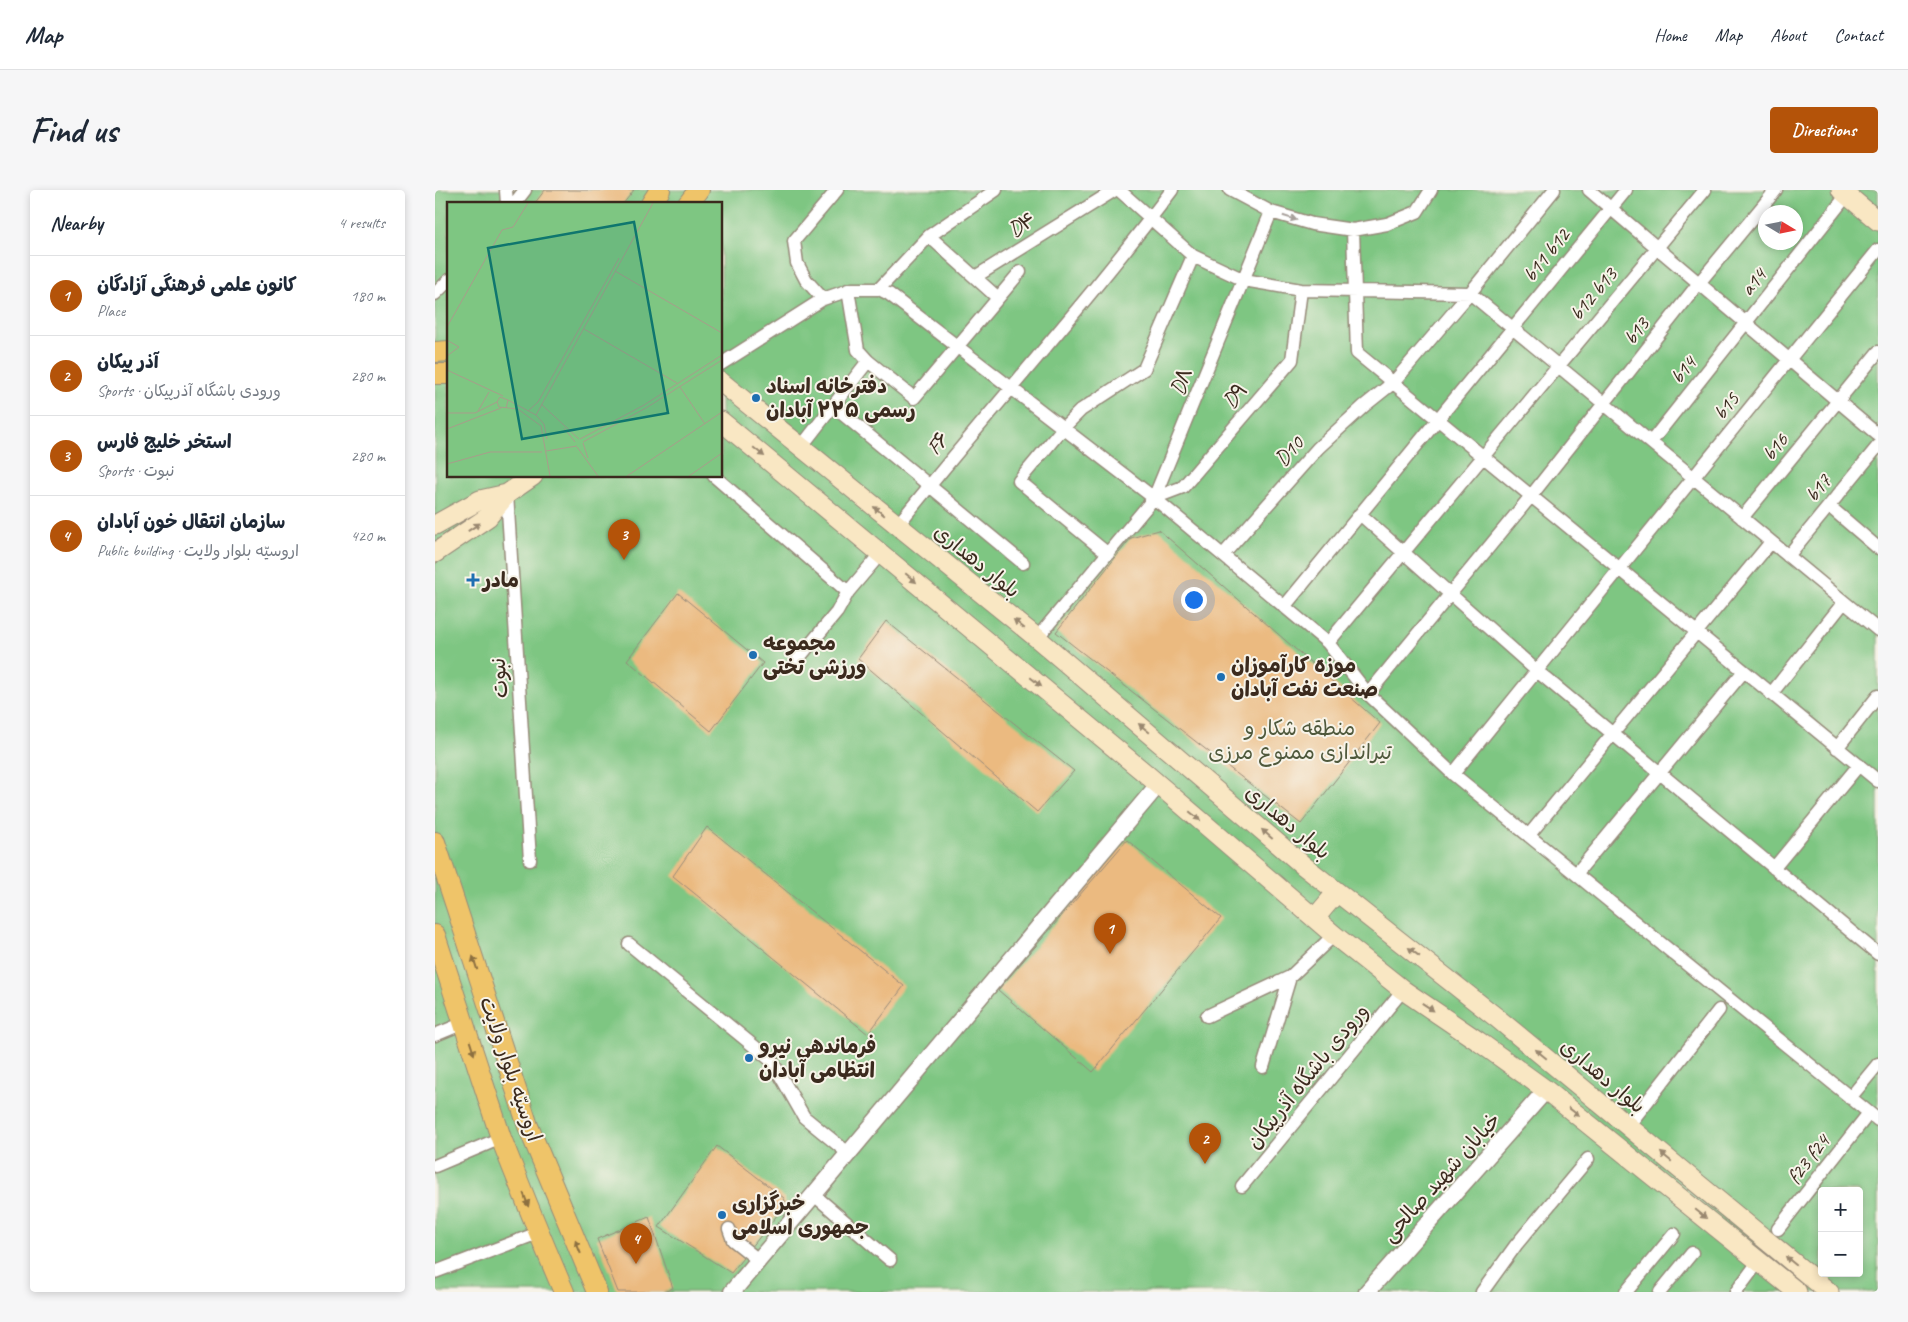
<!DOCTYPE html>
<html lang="en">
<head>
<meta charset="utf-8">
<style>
  body { margin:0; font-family:Caveat,"Playpen Sans Arabic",sans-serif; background:#f6f6f7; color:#1f2937 }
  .controls { position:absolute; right:15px; bottom:15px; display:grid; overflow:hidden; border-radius:5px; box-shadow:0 2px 8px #0003 }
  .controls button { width:45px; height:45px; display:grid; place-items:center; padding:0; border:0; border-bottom:1px solid #e0e1e3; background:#fff; color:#1f2937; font:25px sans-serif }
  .compass { position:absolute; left:1323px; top:15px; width:45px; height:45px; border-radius:50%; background:#fff; box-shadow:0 2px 8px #0003; rotate:100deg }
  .you { position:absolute; left:758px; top:409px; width:18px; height:18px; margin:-12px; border:4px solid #fff; border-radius:50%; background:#1a73e8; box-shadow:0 0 0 8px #1a73e833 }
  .badge { display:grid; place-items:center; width:32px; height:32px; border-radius:50%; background:#b45309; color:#fff; font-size:16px; font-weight:700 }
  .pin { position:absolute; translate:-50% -41px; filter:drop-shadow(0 1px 2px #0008) }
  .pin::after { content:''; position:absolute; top:26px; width:18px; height:15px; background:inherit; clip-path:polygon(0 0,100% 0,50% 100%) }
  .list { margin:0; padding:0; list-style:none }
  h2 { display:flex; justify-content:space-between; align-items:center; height:65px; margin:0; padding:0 20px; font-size:21px }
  h2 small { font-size:16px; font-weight:400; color:#747a83 }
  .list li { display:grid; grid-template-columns:32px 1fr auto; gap:15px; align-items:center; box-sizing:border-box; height:80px; padding:0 20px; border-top:1px solid #e0e1e3 }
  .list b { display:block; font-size:19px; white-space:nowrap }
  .list p { margin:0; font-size:16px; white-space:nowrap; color:#747a83 }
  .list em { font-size:16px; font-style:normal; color:#747a83 }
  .map { position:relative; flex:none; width:1443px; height:1102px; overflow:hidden; border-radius:5px }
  header { display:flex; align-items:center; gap:30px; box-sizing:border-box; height:70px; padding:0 25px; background:#fff; border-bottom:1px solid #e0e1e3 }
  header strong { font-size:24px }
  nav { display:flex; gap:28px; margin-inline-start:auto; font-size:18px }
  .intro { display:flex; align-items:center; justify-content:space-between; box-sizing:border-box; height:120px; padding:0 30px }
  h1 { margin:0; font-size:35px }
  .button { padding:12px 22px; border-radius:5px; background:#b45309; color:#fff; font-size:18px; font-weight:700 }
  main { display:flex; gap:30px; padding:0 30px }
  aside { flex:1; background:#fff; border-radius:5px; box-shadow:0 2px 8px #0003 }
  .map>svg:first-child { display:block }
</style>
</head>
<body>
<header>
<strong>Map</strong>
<nav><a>Home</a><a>Map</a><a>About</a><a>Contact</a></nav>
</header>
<div class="intro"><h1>Find us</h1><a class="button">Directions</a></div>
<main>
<aside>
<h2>Nearby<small>4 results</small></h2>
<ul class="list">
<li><span class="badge">1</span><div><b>کانون علمی فرهنگی آزادگان</b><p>Place</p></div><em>180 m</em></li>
<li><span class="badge">2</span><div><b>آذر پیکان</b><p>Sports · ورودی باشگاه آذرپیکان</p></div><em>280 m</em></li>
<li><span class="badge">3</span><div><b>استخر خلیج فارس</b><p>Sports · نبوت</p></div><em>280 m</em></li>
<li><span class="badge">4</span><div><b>سازمان انتقال خون آبادان</b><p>Public building · اروسیّه بلوار ولایت</p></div><em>420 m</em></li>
</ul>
</aside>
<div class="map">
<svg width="1443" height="1102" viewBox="0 0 1443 1102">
  <rect width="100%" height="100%" fill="#f7f3e8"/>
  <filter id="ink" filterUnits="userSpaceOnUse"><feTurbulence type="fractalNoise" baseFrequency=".02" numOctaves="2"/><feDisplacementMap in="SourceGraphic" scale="10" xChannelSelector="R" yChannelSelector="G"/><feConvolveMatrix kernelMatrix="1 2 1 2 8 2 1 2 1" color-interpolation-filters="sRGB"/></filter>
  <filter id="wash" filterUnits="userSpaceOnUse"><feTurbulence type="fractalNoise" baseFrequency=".0096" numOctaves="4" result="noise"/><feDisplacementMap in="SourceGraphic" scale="20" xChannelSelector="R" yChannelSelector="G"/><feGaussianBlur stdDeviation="1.12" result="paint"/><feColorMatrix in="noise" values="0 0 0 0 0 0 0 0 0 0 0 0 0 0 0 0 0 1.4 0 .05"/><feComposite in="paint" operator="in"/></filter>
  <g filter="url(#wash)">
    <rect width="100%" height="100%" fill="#f1ead4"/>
    <path fill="#7ec682" stroke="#5c7850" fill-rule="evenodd" d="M0,0H1443V1102H0ZM14,14H286V286H14ZM1330,22H1360V52H1330ZM1387,1001H1424V1083H1387Z"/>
    <g id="blocks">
      <path fill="#ebba80" d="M110,0H199L188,14H99Z
        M724,340L945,533L866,634L621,442L696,348Z
        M243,403L328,473L276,541L192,470Z
        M451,431L639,581L602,622L423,469Z
        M272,637L469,796L433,844L238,686Z
        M692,650L786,728L658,882L563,800Z
        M282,956L349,1008L351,1014L296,1083L224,1037Z
        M214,1027L238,1098L229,1102H183L162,1049Z"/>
    </g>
  </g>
  <g filter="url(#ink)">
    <use href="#blocks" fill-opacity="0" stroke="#968a79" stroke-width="1"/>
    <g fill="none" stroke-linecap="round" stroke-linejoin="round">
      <g stroke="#968a79" stroke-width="15">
        <path id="minor" d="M71,0L72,14
          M684,0L758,66L809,90L866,100L1035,103L1443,440
          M795,0L836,22L877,34L918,40L952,34L982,22L996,0
          M1154,0L1443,245
          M79,14L90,0
          M918,40L922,163L1443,591
          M494,46L563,108
          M540,87L680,0
          M444,99L494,46L561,0
          M413,100L423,160L433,171L479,208L585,82
          M0,104L14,90
          M388,109L371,90L362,73L359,51L402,0
          M286,174L388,109L417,99H444L454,104L719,308L893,453L933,504L1018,584L1443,930
          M398,216L588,373
          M1216,252L1412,5
          M366,257L433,171
          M279,286L413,402L446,363
          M72,304L95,670
          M719,308L748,297L857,170L866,100
          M1394,316L1443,358
          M925,324L1102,481L1443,764
          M1307,328L1443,162
          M462,336C552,223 650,116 737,0
          M673,364L584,291L628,238L646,220L709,179L758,66
          M788,365L883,258L929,216L959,192L1035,103L1119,0
          M1353,366L1443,256
          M849,417L1191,0
          M602,448L719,308L836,22
          M893,453L1270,0
          M363,469L402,422L413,402
          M933,504L1096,306L1264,93L1341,0
          M1336,504L1409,412
          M1402,558L1443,506
          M1018,584L1443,60
          M1094,645L1336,352
          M1339,678L1424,575
          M1141,684L1309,481
          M194,754L337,871L369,927L413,963
          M772,826L855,787L899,745
          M0,845L29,833
          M828,877L855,787
          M1415,908L1443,874
          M1193,936L1284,820
          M0,976L66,948
          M807,996L968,800
          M378,1004L455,1070
          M294,1039L298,1050L322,1069
          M1343,1039L1434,923
          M0,1082L103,1043
          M1047,1102L1081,1055L1153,969
          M1191,1102L1239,1044
          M1225,1102L1257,1063
          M1301,1102L1324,1071"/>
      </g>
      <g stroke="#968a79" stroke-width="19">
        <path id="tertiary" d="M297,1102L723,595
          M932,1102L1111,900"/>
      </g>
      <g stroke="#968a79" stroke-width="21">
        <path id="secondary" d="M1406,0L1443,31
          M286,192L602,448L869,676L1062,828L1394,1102
          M286,231L710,583L899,745L968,800L1043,851L1111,900L1362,1102
          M0,335L45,310L72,304
          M0,363L53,327L72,304L98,286
          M880,728L902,702"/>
      </g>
      <g stroke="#968a79" stroke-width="22">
        <path id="primary" d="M216,14L225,0
          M253,14L264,0
          M0,162L14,161
          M0,184H14
          M0,652L93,936L162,1102
          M0,745L66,948C86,999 107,1051 129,1102"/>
      </g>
      <use href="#minor" stroke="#fff" stroke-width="12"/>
      <use href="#tertiary" stroke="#fff" stroke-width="16"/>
      <use href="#secondary" stroke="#f9e7c3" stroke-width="19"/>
      <use href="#primary" stroke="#efc469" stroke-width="20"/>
    </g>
    <defs><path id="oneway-solid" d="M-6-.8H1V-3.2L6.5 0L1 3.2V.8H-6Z" transform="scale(1.25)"/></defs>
    <use fill="#a79f9a" href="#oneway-solid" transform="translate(855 28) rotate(17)"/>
    <g fill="#9a8870">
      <use href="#oneway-solid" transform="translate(324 262) rotate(39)"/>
      <use href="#oneway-solid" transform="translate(444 321) rotate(-141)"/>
      <use href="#oneway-solid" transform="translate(39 337) rotate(-34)"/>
      <use href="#oneway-solid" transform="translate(476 388) rotate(40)"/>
      <use href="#oneway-solid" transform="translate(584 434) rotate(-141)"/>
      <use href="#oneway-solid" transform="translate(601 492) rotate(40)"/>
      <use href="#oneway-solid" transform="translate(709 538) rotate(-141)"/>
      <use href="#oneway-solid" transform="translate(760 626) rotate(40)"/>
      <use href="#oneway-solid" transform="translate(832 644) rotate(-139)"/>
      <use href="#oneway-solid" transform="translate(979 762) rotate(-142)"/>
      <use href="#oneway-solid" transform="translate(993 817) rotate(34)"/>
      <use href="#oneway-solid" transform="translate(1106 864) rotate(-140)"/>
      <use href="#oneway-solid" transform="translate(1139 922) rotate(38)"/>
      <use href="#oneway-solid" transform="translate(1231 967) rotate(-140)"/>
      <use href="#oneway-solid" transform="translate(1266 1024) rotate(39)"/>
      <use href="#oneway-solid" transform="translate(1356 1071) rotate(-140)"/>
    </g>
    <g fill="#8c6f40">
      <use href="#oneway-solid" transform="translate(40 773) rotate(-108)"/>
      <use href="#oneway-solid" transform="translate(37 858) rotate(72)"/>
      <use href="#oneway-solid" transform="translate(91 1010) rotate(70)"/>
      <use href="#oneway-solid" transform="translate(143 1057) rotate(-112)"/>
    </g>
  </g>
  <g fill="#1f6fb2" stroke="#f7f3e8" stroke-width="2">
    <circle cx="321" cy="208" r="5"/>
    <path d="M35.5 382.5h5v5h5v5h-5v5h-5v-5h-5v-5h5z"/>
    <circle cx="318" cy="465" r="5"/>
    <circle cx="786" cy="487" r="5"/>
    <circle cx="314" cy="868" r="5"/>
    <circle cx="287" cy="1025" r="5"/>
  </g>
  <g text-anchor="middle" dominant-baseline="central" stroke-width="4" stroke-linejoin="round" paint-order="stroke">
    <g font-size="21" fill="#3b2a1e" stroke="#f7f3e8">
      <text transform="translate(587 34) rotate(-32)">D۴</text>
      <text transform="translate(1111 65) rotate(-51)">b11 b12</text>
      <text transform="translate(1318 92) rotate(-51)">a14</text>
      <text transform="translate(1158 104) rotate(-50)">b12 b13</text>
      <text transform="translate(1201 141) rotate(-52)">b13</text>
      <text transform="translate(1248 180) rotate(-51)">b14</text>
      <text transform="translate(746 191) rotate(-68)">D۸</text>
      <text transform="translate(800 205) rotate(-49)">D۹</text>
      <text transform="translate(1291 216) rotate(-51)">b15</text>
      <text transform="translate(503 253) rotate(-50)">F۶</text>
      <text transform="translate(1340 257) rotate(-51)">b16</text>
      <text transform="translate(854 261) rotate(-47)">D10</text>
      <text transform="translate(1383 298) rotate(-51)">b17</text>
      <text transform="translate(542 371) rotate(39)">بلوار دهداری</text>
      <text transform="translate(64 488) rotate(-94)">نبوت</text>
      <text transform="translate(853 632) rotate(40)">بلوار دهداری</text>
      <text transform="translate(76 879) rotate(71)">اروسیّه بلوار ولایت</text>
      <text transform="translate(872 886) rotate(-51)">ورودی باشگاه آذرپیکان</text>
      <text transform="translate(1168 886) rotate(40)">بلوار دهداری</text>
      <text transform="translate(1373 969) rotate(-52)">f23 f24</text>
      <text transform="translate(1006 987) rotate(-48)">خیابان شهید صالحی</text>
    </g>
    <g font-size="21" font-weight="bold" fill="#3b2a1e" stroke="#f7f3e8" text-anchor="start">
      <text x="331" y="196">دفترخانه اسناد<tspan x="331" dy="24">رسمی ۲۲۵ آبادان</tspan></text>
      <text x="48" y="390">مادر</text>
      <text x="328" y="453">مجموعه<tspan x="328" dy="24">ورزشی تختی</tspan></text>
      <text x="796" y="475">موزه کارآموزان<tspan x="796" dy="24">صنعت نفت آبادان</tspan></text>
      <text x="324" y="856">فرماندهی نیرو<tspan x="324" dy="24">انتظامی آبادان</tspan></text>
      <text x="297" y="1013">خبرگزاری<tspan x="297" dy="24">جمهوری اسلامی</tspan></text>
    </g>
    <g font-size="21" fill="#4f593c" stroke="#f7f3e8">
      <text x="865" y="538">منطقه شکار و<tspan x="865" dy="24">تیراندازی ممنوع مرزی</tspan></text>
    </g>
  </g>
  <g transform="translate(12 12)">
    <rect width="275" height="275" fill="#f1ead4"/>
    <path d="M0,1H275V274H0Z" fill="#7ec682"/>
    <path fill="none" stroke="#a89d8b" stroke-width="1" d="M168,69L275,131M0,125L55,28L66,25L81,1M137,127L230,181M0,138L12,145L0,154M0,168L56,194M233,185L258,222M61,198L89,213L97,222L100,237M94,202L132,237M59,206L61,198L53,195L50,200L52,205L71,207L94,224L103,274M31,209L42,190M81,209L91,200L172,56M0,211H28L50,200M89,213L206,1M117,226L128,240M0,227L54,206M133,237L197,203L275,153M136,240L199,206L275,158M136,241L141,256M130,245L151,274M99,249L130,244M0,262L43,250H95M180,274L275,210M242,274L275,251"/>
    <path fill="#0f766e" fill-opacity="0.15" stroke="#0f766e" stroke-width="2.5" d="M187,20L221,211L75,237L41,46Z"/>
    <rect width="275" height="275" fill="none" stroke="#3b2a1e" stroke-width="2.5"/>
  </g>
</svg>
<div class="controls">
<button>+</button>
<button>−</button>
</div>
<svg class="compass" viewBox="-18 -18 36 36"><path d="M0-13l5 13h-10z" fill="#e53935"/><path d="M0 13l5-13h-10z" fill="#747a83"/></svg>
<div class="you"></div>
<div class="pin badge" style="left:675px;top:764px">1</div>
<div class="pin badge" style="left:770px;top:974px">2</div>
<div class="pin badge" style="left:189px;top:370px">3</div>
<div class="pin badge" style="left:201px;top:1074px">4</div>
</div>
</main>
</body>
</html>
